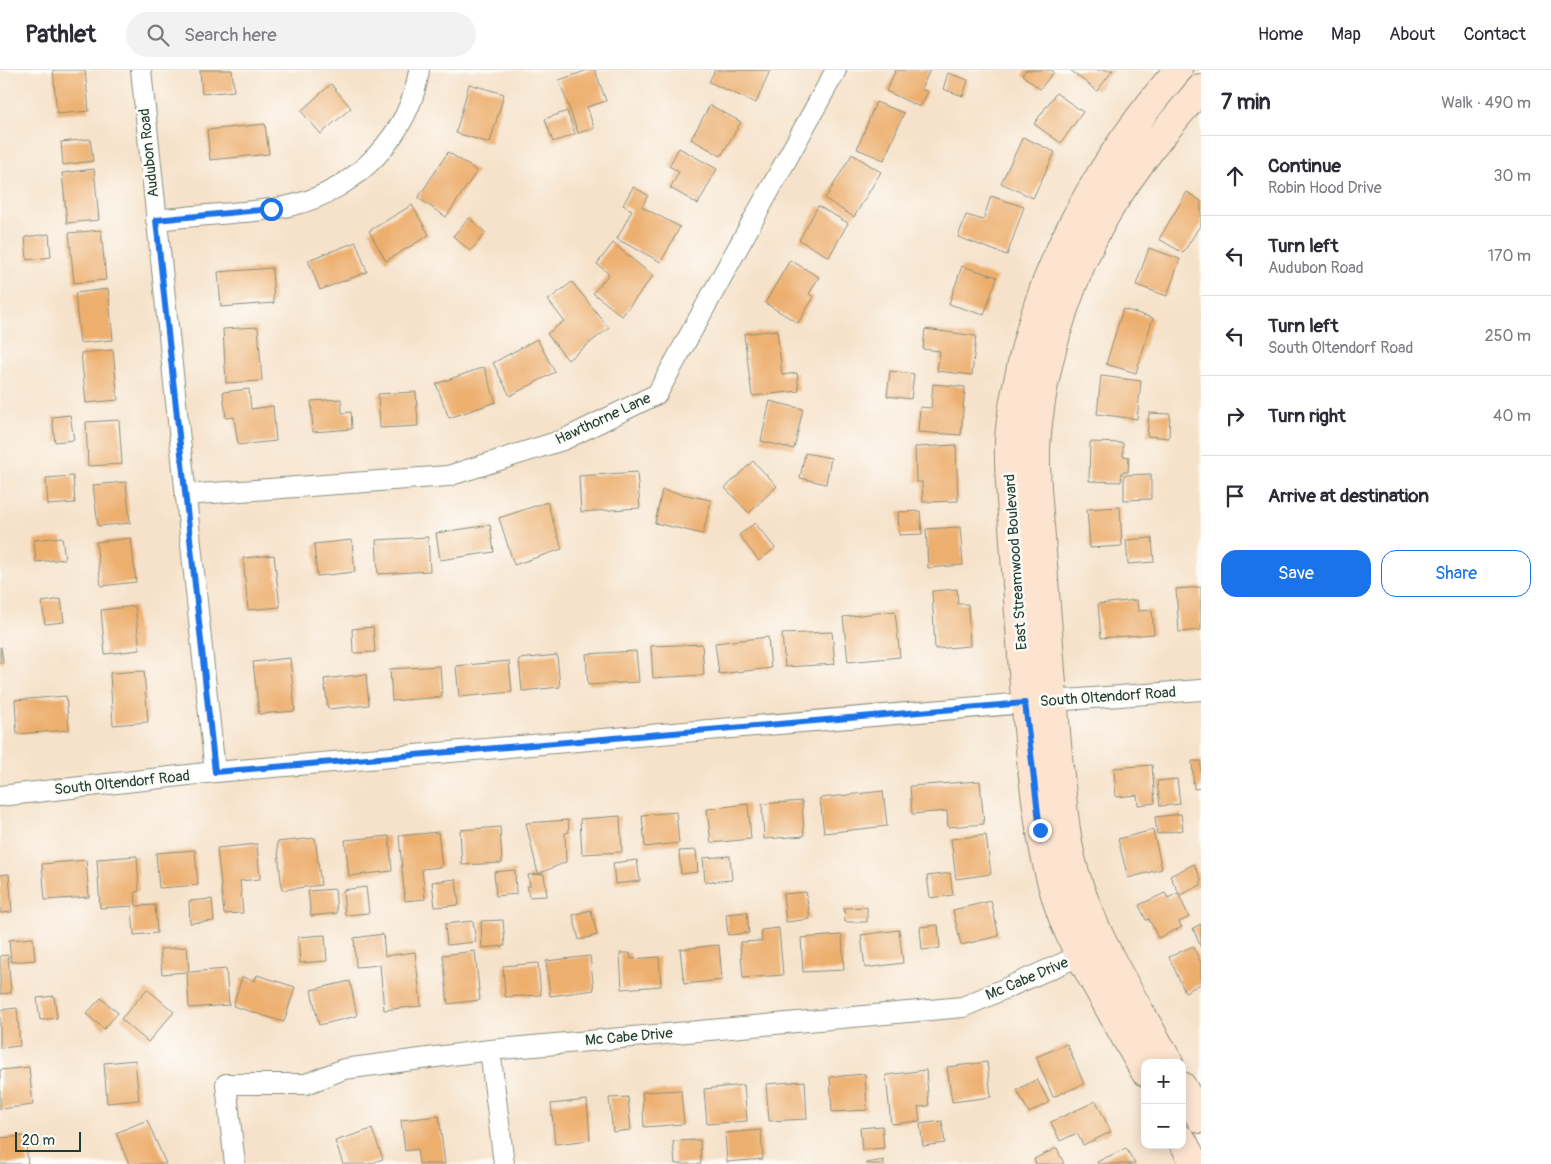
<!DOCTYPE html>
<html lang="en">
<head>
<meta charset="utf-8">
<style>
  body { margin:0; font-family:Pangolin,sans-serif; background:#f2f2f3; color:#2b2b33 }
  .controls { position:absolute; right:15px; bottom:15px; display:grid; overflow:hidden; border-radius:10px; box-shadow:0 2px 12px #0003 }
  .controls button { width:45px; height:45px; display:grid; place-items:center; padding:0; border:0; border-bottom:1px solid #e1e1e2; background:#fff; color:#2b2b33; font:25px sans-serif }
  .scale { position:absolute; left:15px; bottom:12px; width:66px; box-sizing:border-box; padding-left:5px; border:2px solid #1f3d34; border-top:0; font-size:14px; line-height:18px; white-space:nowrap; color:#1f3d34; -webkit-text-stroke:4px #fdfcf7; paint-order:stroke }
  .stop { position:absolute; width:15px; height:15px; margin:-11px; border:4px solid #1a73e8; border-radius:50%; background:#fff }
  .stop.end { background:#1a73e8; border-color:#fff; box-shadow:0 1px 5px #0008 }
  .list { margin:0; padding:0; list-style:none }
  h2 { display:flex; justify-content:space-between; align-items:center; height:65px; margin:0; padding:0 20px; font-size:21px }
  h2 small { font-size:16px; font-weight:400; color:#7c7c81 }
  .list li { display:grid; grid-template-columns:32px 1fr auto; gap:15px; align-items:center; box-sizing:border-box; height:80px; padding:0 20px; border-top:1px solid #e1e1e2 }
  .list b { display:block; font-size:19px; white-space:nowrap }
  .list p { margin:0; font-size:16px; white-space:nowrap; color:#7c7c81 }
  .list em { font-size:16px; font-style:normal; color:#7c7c81 }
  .actions { display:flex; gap:10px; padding:15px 20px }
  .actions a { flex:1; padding:11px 0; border:1px solid #1a73e8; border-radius:15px; text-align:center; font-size:18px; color:#1a73e8 }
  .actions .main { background:#1a73e8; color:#fff }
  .icon { flex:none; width:28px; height:28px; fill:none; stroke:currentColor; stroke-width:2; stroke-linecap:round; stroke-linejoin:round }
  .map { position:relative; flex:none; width:1201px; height:1094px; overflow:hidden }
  header { display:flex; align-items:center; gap:30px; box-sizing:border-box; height:70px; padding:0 25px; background:#fff; border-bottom:1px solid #e1e1e2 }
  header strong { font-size:24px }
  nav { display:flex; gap:28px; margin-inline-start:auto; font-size:18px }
  .search { width:350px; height:45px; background:#f2f2f3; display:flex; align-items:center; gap:12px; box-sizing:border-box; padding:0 18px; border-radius:28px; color:#7c7c81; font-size:19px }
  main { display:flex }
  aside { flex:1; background:#fff }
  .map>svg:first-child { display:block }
</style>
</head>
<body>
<header>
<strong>Pathlet</strong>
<div class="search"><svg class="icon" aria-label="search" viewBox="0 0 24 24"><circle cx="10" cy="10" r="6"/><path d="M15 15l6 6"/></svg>Search here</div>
<nav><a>Home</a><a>Map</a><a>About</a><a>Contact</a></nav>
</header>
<main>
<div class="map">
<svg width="1201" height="1094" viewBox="0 0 1201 1094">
  <rect width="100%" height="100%" fill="#fdfcf7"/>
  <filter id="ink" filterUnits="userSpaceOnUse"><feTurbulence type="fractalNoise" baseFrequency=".02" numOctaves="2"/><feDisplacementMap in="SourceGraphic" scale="10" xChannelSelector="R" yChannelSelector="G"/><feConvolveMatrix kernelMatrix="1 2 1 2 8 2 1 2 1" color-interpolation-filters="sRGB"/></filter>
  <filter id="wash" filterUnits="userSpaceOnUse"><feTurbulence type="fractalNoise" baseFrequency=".0096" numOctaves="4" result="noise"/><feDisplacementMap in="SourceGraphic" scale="20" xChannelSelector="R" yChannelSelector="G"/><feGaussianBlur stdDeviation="1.12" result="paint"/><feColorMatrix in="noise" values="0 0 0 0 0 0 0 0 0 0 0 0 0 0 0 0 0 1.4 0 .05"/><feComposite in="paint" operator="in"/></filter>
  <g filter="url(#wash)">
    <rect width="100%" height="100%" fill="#f6e2ca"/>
    <g id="blocks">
      <path fill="#edaf6e" d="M53,0H85L89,41L57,44Z
        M200,0H232L234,21L202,24Z
        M588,0H595L606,31L587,37L594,58L578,63L559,10Z
        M715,0H770L756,33L709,12Z
        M896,0H930L921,19L928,22L920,37L886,21Z
        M1026,0H1051L1054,2L1040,19L1022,5Z
        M1070,0H1113L1097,21Z
        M948,3L968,10L963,26L943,19Z
        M331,14L351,38L321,64L301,41Z
        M469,14L504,24L490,73L456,63Z
        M1056,23L1083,42L1061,73L1034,54Z
        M876,32L904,43L884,90L857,79Z
        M710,35L741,52L721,86L691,69Z
        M567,41L575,64L553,72L545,49Z
        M265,54L269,84L210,90L207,60Z
        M1023,67L1055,82L1033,128L1001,113Z
        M90,69L93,91L63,95L61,72Z
        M679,78L717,99L698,134L670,118L679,102L669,96Z
        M448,82L477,101L446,147L418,128Z
        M852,84L881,102L854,147L825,129Z
        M94,99L99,150L67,153L62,103Z
        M633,117L648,125L642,137L680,157L661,192L617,169L632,140L623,135Z
        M1187,122L1201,131V154L1183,183L1159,169Z
        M991,126L1024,137L1007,185L958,167L966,145L983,150Z
        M412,135L429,165L386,191L369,161Z
        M818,136L848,153L829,187L799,170Z
        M469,148L486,163L470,181L453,166Z
        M101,160L106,210L74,213L69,163Z
        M49,164L51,187L27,190L25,167Z
        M356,172L367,202L320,220L308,190Z
        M613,173L653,206L622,246L593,223L609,204L597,194Z
        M1149,178L1180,189L1167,226L1136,215Z
        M790,190L819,207L809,224L814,227L798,253L765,233Z
        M962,196L997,207L984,245L949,234Z
        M272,198L274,233L221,237L218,202Z
        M572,212L609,258L568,290L547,264L564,251L548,230Z
        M108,219L113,270L80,273L75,223Z
        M1123,239L1153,248L1136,303L1106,294Z
        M258,257L262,311L226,313L223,259Z
        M925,259L976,266L972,305L937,301L940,281L923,279Z
        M777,260L782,305L797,303L799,321L752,326L744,264Z
        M537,269L555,302L510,326L493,293Z
        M113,280L118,330L86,333L81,283Z
        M484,297L496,332L449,348L436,314Z
        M890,301L914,304L911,329L887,326Z
        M1101,306L1141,311L1137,349L1097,344Z
        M933,314L965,317L961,365L918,362L920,337L931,338Z
        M249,319L251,339L273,336L276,371L238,375L234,347L226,348L223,322Z
        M416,322L418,356L380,358L378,324Z
        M341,329L342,343L351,342L352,359L313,362L311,331Z
        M770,331L803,339L794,379L761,371Z
        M1149,343L1170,344L1169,368L1147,366Z
        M70,345L74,370L55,372L52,347Z
        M119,350L122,394L88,396L86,352Z
        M1090,372L1123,373V386L1129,387L1128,402H1122L1121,412L1089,411Z
        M956,375L958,431L923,432L922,412H916L915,377Z
        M805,383L831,388L826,414L800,408Z
        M753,391L777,416L749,443L725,418Z
        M637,402L640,438L581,442L579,406Z
        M1151,404V429L1124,430V405Z
        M73,406L75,433L48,435L46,408Z
        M126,412L130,453L98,456L93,415Z
        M662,420L711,430L703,464L655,453Z
        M547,432L562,479L514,495L499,448Z
        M1120,437L1122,476L1090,478L1087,439Z
        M920,441L922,464L899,465L898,442Z
        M755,453L775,478L759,491L739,465Z
        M490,455L494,482L440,490L436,463Z
        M960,457L963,495L928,498L926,459Z
        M62,467L65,489L36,492L34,470Z
        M428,467L430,501L378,504L376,470Z
        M131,468L136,512L101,516L96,472Z
        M1152,468L1154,492L1128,494L1126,470Z
        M352,470L355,502L317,506L314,474Z
        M274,485L280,537L248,540L243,488Z
        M1201,517V560L1179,562L1176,519Z
        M957,519L958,534H968L970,576L935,579L932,521Z
        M61,529L64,552L45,554L42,532Z
        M1137,530L1138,541L1152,540L1154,564L1101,568L1098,534Z
        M135,536L140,580L105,584L101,540Z
        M895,541L900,587L848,592L843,547Z
        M373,557L375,582L353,583L352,559Z
        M832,562L835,594L785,597L782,564Z
        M768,567L771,598L719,604L715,573Z
        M702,574L704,605L653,608L651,576Z
        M0,577H1L3,593H0Z
        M636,581L639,612L588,615L586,584Z
        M557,585L560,617L522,621L519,589Z
        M290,588L295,641L259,644L253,592Z
        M509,591L512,622L459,627L456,596Z
        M440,596L442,627L392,631L390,599Z
        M144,601L148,652L113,655L110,603Z
        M366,604L369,635L328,639L324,609Z
        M66,626L69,660L17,664L15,630Z
        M1192,691H1201V718L1194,719Z
        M1152,695L1155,733L1138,735L1137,725L1116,727L1114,698Z
        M1177,709L1180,734L1160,736L1157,711Z
        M980,711L984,754L948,757L947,741L912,744L910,716Z
        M883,721L887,756L824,763L820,728Z
        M802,731L804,766L764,769L762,734Z
        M748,734L751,769L711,773L707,739Z
        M676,742L679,773L645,777L642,745Z
        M1181,744L1183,760L1157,764L1155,747Z
        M620,746L622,782L582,784L580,749Z
        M568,750L569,762L565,763L566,792L538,804L526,753Z
        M500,757L502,793L462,795L460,760Z
        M1153,760L1162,799L1128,808L1118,769Z
        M438,762L442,797L422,799L425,829L405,831L399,766Z
        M986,765L991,804L956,809L951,769Z
        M389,766L392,801L349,806L345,770Z
        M315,768L321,815L282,820L277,772Z
        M257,774L260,809L240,811L243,843L224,844L217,778Z
        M195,780L198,815L159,818L156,783Z
        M696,780L698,802L681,804L679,781Z
        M137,786L139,821L135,822L136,836L155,835L157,863L134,865L132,836L100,838L97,789Z
        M730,786L732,810L705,812L703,788Z
        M86,790L89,827L45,830L42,794Z
        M637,790L640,811L615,814L613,793Z
        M1194,794L1201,809V815L1180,825L1170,806Z
        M515,800L516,824L496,826L494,802Z
        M950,803L953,825L930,828L927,806Z
        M9,804L12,842L0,843V805Z
        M544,804L547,826L529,827L527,816H530L528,805Z
        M456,809L459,835L435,837L432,812Z
        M366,817L369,843L345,845L343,820Z
        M335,819L337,843L311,846L308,821Z
        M806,822L810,849L786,852L783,824Z
        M1165,823L1168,828L1178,823L1189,847L1179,852L1182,857L1158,868L1149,849L1146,850L1139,835Z
        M212,829L214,851L190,853L189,831Z
        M991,831L999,866L961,875L953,840Z
        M867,837V852H845L844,838Z
        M591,840L597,865L579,870L573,845Z
        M747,842L749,863L728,865L726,844Z
        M503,850L505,876L482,878L481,851Z
        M473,851L476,872L447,875L445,854Z
        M1201,854V878L1193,858Z
        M938,855L940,878L922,880L920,857Z
        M779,858L783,905L743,908L740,872L762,871L761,860Z
        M899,860L903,893L865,898L861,865Z
        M383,864L385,886L415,882L421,936L384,940L380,895L356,897L354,868Z
        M325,865L327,891L300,893L298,867Z
        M842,865L844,900L803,902L801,868Z
        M33,868L35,890L11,892L9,870Z
        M719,875L722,910L684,914L680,879Z
        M1193,876L1201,893V914L1185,922L1169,887Z
        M187,877L189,902L226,899L229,935L189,938L187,902L162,904L160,879Z
        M475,881L480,930L448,934L443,885Z
        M620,883H630L631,889L659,887L661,916L622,919Z
        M8,885L11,923L0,924V886Z
        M590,886L594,920L550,926L546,891Z
        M538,893L541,925L505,927L503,896Z
        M257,905L295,917L284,952L233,936L242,907L255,911Z
        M350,911L357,946L319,955L311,920Z
        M147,919L174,942L148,972L121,949Z
        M54,926L57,948L40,950L37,928Z
        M101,928L118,943L104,959L86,944Z
        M17,938L20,976L0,978V940Z
        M1067,974L1084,1014L1053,1027L1036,987Z
        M135,990L139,1030L107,1033L104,993Z
        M987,992L991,1027L952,1032L947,997Z
        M29,997L33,1035L0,1039V1000Z
        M926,1000L929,1036L918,1037L920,1051L891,1054L886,1005Z
        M865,1004L867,1040L832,1042L830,1007Z
        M1037,1009L1049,1032L1029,1043L1017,1020Z
        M805,1011L807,1049L769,1051L766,1014Z
        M744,1015L747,1051L707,1054L704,1019Z
        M681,1020L684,1054L644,1057L642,1022Z
        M628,1027L631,1060L613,1062L609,1028Z
        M587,1030L590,1070L555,1074L551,1034Z
        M1096,1031L1111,1062L1083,1075L1077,1063L1060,1071L1051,1052Z
        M439,1046L445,1094H419L417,1079L405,1081L401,1050Z
        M147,1050L166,1094H129L116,1063Z
        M942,1051L945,1073L923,1076L920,1054Z
        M882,1056L884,1078L862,1080L860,1058Z
        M372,1059L383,1089L369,1094H343L335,1071Z
        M761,1060L763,1089L727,1092L725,1063Z
        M25,1066L28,1094H0V1068Z
        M700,1070L701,1094H675L673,1071Z
        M1057,1078L1064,1094H1036L1034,1089Z
        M1126,1078L1135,1094H1098L1097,1092Z
        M884,1090V1094H866V1093Z"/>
    </g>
  </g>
  <g filter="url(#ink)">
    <use href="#blocks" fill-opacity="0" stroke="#8a907f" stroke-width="1"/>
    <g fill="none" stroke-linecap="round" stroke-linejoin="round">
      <g stroke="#8a907f" stroke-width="22">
        <path id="street" d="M141,0L215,702
          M156,150C182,147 207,145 232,143C253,141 273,140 293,135C355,121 411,63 419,0
          M185,425L448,406L563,370L657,324L836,0
          M0,726L215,702L1025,633L1201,620
          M490,980L504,1094
          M235,1094L226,1014H306L344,999L490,980L963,937L1093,880"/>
      </g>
      <g stroke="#8a907f" stroke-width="30">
        <path id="secondary" d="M1169,993C1135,931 1094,869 1074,800C1065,767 1063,732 1059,697C1055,651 1051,606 1048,561C1045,526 1043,491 1040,456C1038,430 1035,404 1036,378C1040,302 1067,214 1104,148C1131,101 1166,59 1201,18
          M1145,1002C1128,973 1112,943 1095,913C1084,893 1072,872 1064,851C1045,802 1038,750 1032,698C1028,661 1024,623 1022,586C1019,543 1016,500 1013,457C1011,428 1008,399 1009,371C1010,348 1015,324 1020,302C1043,188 1103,87 1178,0
          M1182,1016L1201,1049
          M1182,1070L1195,1094"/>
      </g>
      <use href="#street" stroke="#fff" stroke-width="20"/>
      <use href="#secondary" stroke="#fde4d0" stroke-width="28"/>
    </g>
  </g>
  <g fill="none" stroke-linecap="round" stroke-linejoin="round" filter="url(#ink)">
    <path stroke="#1a73e8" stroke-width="6" d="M271,139L156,150L215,702L1025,633L1040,760"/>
  </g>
  <g text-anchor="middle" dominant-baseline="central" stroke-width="5" stroke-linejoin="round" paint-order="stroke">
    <g font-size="15" fill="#1f3d34" stroke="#fdfcf7">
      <text transform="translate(149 83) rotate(-96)">Audubon Road</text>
      <text transform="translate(603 349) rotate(-25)">Hawthorne Lane</text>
      <text transform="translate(1016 492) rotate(-94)">East Streamwood Boulevard</text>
      <text transform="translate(1108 627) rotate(-4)">South Oltendorf Road</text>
      <text transform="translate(122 713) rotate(-6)">South Oltendorf Road</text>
      <text transform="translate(1027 909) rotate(-23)">Mc Cabe Drive</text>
      <text transform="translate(629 967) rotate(-5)">Mc Cabe Drive</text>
    </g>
  </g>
</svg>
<div class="controls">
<button>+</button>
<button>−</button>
</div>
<div class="scale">20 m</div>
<div class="stop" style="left:271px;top:139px"></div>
<div class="stop end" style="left:1040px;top:760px"></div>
</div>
<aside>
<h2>7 min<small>Walk · 490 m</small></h2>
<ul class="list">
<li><svg class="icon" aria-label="ahead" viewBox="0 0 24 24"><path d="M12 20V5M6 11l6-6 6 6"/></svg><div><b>Continue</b><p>Robin Hood Drive</p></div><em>30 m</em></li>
<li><svg class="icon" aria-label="left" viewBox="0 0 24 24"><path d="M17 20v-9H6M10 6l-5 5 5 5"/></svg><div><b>Turn left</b><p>Audubon Road</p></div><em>170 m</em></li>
<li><svg class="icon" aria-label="left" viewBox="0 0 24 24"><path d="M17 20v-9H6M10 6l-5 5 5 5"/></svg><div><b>Turn left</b><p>South Oltendorf Road</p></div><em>250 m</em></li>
<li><svg class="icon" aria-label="right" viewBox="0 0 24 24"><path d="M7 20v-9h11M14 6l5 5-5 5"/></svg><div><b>Turn right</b></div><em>40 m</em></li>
<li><svg class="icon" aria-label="arrive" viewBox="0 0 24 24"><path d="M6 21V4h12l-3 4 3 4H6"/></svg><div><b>Arrive at destination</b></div></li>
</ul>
<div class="actions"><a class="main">Save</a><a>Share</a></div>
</aside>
</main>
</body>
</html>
